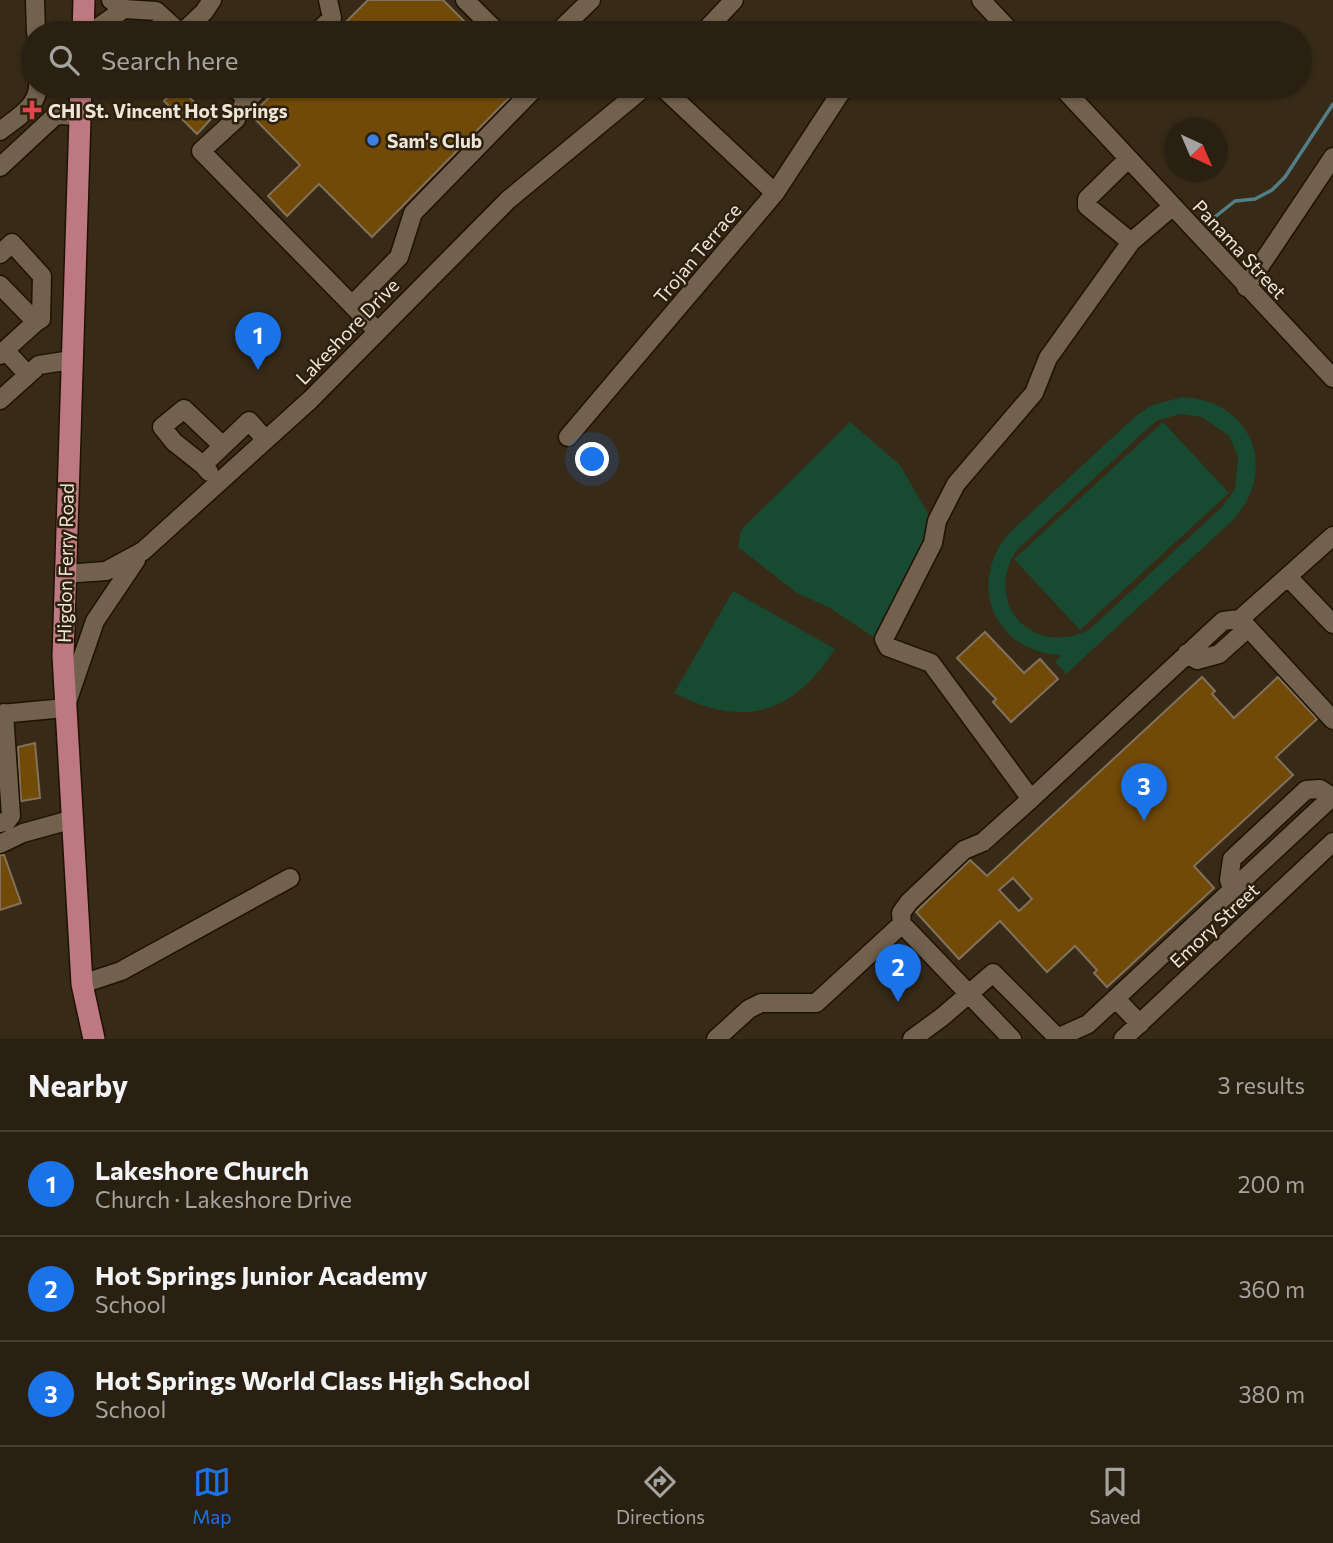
<!DOCTYPE html>
<html lang="en">
<head>
<meta charset="utf-8">
<style>
  body { margin:0; font-family:Commissioner,sans-serif; background:#31281a; color:#f1f3f6 }
  .compass { position:absolute; left:1165px; top:119px; width:63px; height:63px; border-radius:50%; background:#292011; box-shadow:0 2px 5px #0004; rotate:136deg }
  .you { position:absolute; left:593px; top:460px; width:24px; height:24px; margin:-18px; border:5px solid #fff; border-radius:50%; background:#1a73e8; box-shadow:0 0 0 10px #1a73e833 }
  .badge { display:grid; place-items:center; width:46px; height:46px; border-radius:50%; background:#1a73e8; color:#fff; font-size:23px; font-weight:700 }
  .pin { position:absolute; translate:-50% -58px; filter:drop-shadow(0 2px 4px #0008) }
  .pin::after { content:''; position:absolute; top:37px; width:24px; height:21px; background:inherit; clip-path:polygon(0 0,100% 0,50% 100%) }
  .list { margin:0; padding:0; list-style:none }
  h2 { display:flex; justify-content:space-between; align-items:center; height:91px; margin:0; padding:0 28px; font-size:30px }
  h2 small { font-size:23px; font-weight:400; color:#a5a39f }
  .list li { display:grid; grid-template-columns:46px 1fr auto; gap:21px; align-items:center; box-sizing:border-box; height:105px; padding:0 28px; border-top:2px solid #453e31 }
  .list b { display:block; font-size:26px; white-space:nowrap }
  .list p { margin:0; font-size:23px; white-space:nowrap; color:#a5a39f }
  .list em { font-size:23px; font-style:normal; color:#a5a39f }
  .icon { flex:none; width:38px; height:38px; fill:none; stroke:currentColor; stroke-width:2; stroke-linecap:round; stroke-linejoin:round }
  .map { position:relative; flex:none; width:1333px; height:1039px; overflow:hidden }
  .search { position:absolute; background:#292011; box-shadow:0 2px 5px #0004; left:21px; right:21px; top:21px; height:77px; display:flex; align-items:center; gap:18px; box-sizing:border-box; padding:0 24px; border-radius:38px; color:#a5a39f; font-size:26px }
  .sheet { height:406px; background:#292011 }
  nav { display:flex; justify-content:space-around; align-items:center; box-sizing:border-box; height:98px; border-top:2px solid #453e31; background:#292011; font-size:19px; color:#a5a39f }
  nav a { display:grid; justify-items:center; gap:4px }
  nav .on { color:#1a73e8 }
  .map>svg:first-child { display:block }
</style>
</head>
<body>
<div class="map">
<svg width="1333" height="1039" viewBox="0 0 1333 1039">
  <rect width="100%" height="100%" fill="#372a17"/>
  <path fill="#184931" fill-rule="evenodd" d="M1182,397C1252,400 1280,470 1232,521L1066,674L1055,662L1061,655C994,652 966,584 1009,533L1137,415L1150,406ZM1181,414L1202,417L1229,436L1238,456L1235,489L1222,507L1090,629C1035,659 982,605 1016,551L1147,429L1158,420Z
    M850,422L900,465L930,517L913,570L875,638L830,608L797,593L738,547L741,530Z
    M1163,422L1229,493L1080,630L1014,559Z
    M733,591L835,649C793,714 744,729 674,693Z"/>
  <g fill="none" stroke-linecap="round" stroke-linejoin="round">
    <path stroke="#537e87" stroke-width="3.5" d="M1206,224L1235,201L1255,199L1272,190L1285,177L1333,104"/>
  </g>
  <path fill="#714a08" stroke="#82725d" stroke-width="2" fill-rule="evenodd" d="M368,0H443L476,33H335Z
    M178,86L211,119L197,134L164,101Z
    M281,86H497L509,98L372,237L319,184L287,216L268,196L300,165L251,115Z
    M985,632L1024,673L1040,659L1058,679L1011,722L993,702L996,699L957,658Z
    M1202,677L1215,691L1212,694L1234,718L1278,677L1317,719L1276,757L1293,775L1194,866L1214,888L1107,987L1094,973L1097,970L1075,946L1047,972L1000,921L959,959L916,912L918,910L970,860L987,876ZM1013,878L1032,899L1019,911L999,890Z
    M35,743L40,798L21,801L18,747Z
    M0,855H4L21,903L0,910Z"/>
  <g fill="none" stroke-linecap="round" stroke-linejoin="round">
    <g stroke="#1e1202" stroke-width="21">
      <path id="minor" d="M35,0L36,33
        M111,0L124,9L156,11L180,33
        M465,0L498,33
        M981,0L1012,33
        M90,33L124,9
        M182,33L204,12L212,0
        M316,33L332,18L328,0
        M557,33L591,0
        M703,33L734,0
        M233,86L247,100
        M262,86L244,103L236,119L201,151L352,305
        M661,86L775,193
        M1061,86L1333,378
        M0,131C15,119 38,107 38,86
        M1128,159L1087,199V206L1131,242L1172,207
        M0,167L56,115L80,116
        M0,254L12,243L42,276L41,319L36,322
        M0,285L36,322L5,350
        M1246,287L1333,157
        M377,331L352,305L399,257L413,213L537,86
        M0,355L5,350L28,375
        M0,400L39,365L71,360
        M568,437L775,193L845,86
        M203,465L174,442L162,427L184,409L223,446
        M209,472L203,465L249,421L266,440
        M1333,536L1240,619L1333,720
        M64,574L106,571L143,551L310,400L508,200L646,86
        M1289,578L1333,624
        M1187,653L1197,660L1219,654L1248,628
        M0,714L65,708L95,621L136,560
        M1031,799L1223,621L1240,619
        M0,823L7,821L11,816L4,713
        M0,844L23,833L70,820
        M1233,889L1229,880L1232,859L1306,790L1320,789L1332,797
        M82,984L121,971L290,878
        M1116,999L1140,1024
        M716,1039L749,1009L761,1003H816L902,924
        M912,1039L942,1017L993,973L1057,1037
        M1012,1039L902,924L901,913L909,902L964,850L983,842L1031,799L931,663L888,647L884,639L933,543L937,521L956,484L1034,393L1048,358L1131,242
        M1055,1039L1088,1024L1333,796
        M1123,1039L1333,842"/>
    </g>
    <g stroke="#1e1202" stroke-width="24">
      <path id="major" d="M83,33L84,0
        M81,86L63,656L82,984L94,1039"/>
    </g>
    <use href="#minor" stroke="#71614d" stroke-width="18"/>
    <use href="#major" stroke="#be7881" stroke-width="21"/>
  </g>
  <path fill="#e0444e" stroke="#2d200d" stroke-width="2.5" d="M28.5 99.5h7v7h7v7h-7v7h-7v-7h-7v-7h7z"/>
  <circle fill="#3f7fe0" stroke="#2d200d" stroke-width="2.5" cx="373" cy="140" r="7"/>
  <g text-anchor="middle" dominant-baseline="central" stroke-width="5" stroke-linejoin="round" paint-order="stroke">
    <g font-size="19" font-weight="bold" fill="#eee5d9" stroke="#2d200d" text-anchor="start">
      <text x="48" y="110">CHI St. Vincent Hot Springs</text>
      <text x="387" y="140">Sam's Club</text>
    </g>
    <g font-size="19" fill="#eee5d9" stroke="#2d200d">
      <text transform="translate(1240 249) rotate(47)">Panama Street</text>
      <text transform="translate(697 253) rotate(-50)">Trojan Terrace</text>
      <text transform="translate(347 331) rotate(-46)">Lakeshore Drive</text>
      <text transform="translate(65 563) rotate(-89)">Higdon Ferry Road</text>
      <text transform="translate(1214 925) rotate(-43)">Emory Street</text>
    </g>
  </g>
</svg>
<svg class="compass" viewBox="-18 -18 36 36"><path d="M0-13l5 13h-10z" fill="#e53935"/><path d="M0 13l5-13h-10z" fill="#a5a39f"/></svg>
<div class="you"></div>
<div class="pin badge" style="left:258px;top:370px">1</div>
<div class="pin badge" style="left:898px;top:1002px">2</div>
<div class="pin badge" style="left:1144px;top:821px">3</div>
<div class="search"><svg class="icon" aria-label="search" viewBox="0 0 24 24"><circle cx="10" cy="10" r="6"/><path d="M15 15l6 6"/></svg>Search here</div>
</div>
<section class="sheet">
<h2>Nearby<small>3 results</small></h2>
<ul class="list">
<li><span class="badge">1</span><div><b>Lakeshore Church</b><p>Church · Lakeshore Drive</p></div><em>200 m</em></li>
<li><span class="badge">2</span><div><b>Hot Springs Junior Academy</b><p>School</p></div><em>360 m</em></li>
<li><span class="badge">3</span><div><b>Hot Springs World Class High School</b><p>School</p></div><em>380 m</em></li>
</ul>
</section>
<nav>
<a class="on"><svg class="icon" aria-label="map" viewBox="0 0 24 24"><path d="M3 6l6-2 6 2 6-2v14l-6 2-6-2-6 2zM9 4v14M15 6v14"/></svg>Map</a>
<a><svg class="icon" aria-label="directions" viewBox="0 0 24 24"><path d="M12 3l9 9-9 9-9-9zM9 14v-3h6M13 9l2 2-2 2"/></svg>Directions</a>
<a><svg class="icon" aria-label="saved" viewBox="0 0 24 24"><path d="M7 4h10v16l-5-4-5 4z"/></svg>Saved</a>
</nav>
</body>
</html>
